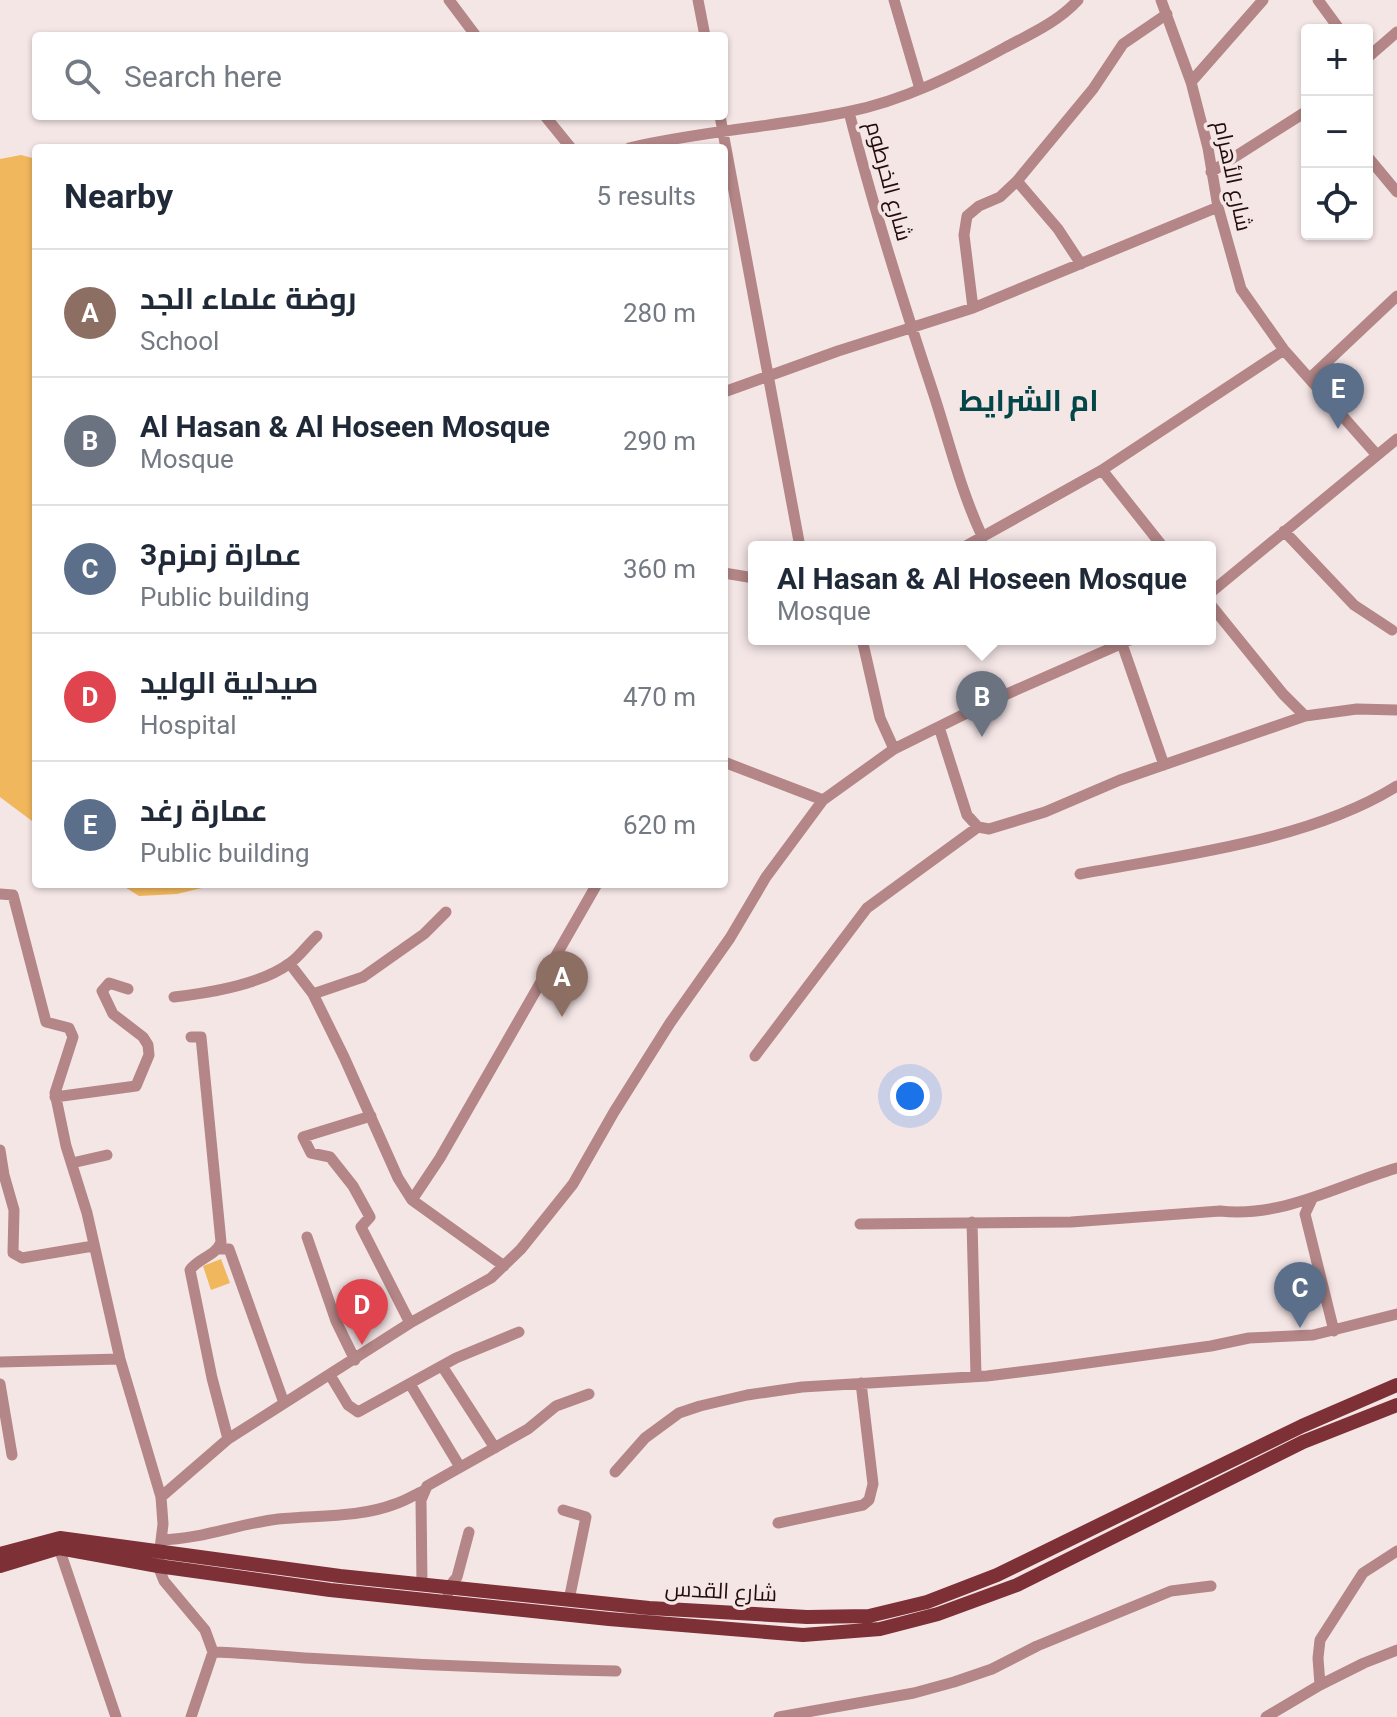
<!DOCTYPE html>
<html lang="en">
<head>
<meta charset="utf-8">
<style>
  body { margin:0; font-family:Roboto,Cairo,sans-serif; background:#f6f6f7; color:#1f2937 }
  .controls { position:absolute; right:24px; top:24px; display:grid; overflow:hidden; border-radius:8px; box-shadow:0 2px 6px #0004 }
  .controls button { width:72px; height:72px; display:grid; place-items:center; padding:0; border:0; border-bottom:2px solid #e0e1e3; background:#fff; color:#1f2937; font:40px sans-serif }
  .you { position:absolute; left:910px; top:1096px; width:28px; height:28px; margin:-20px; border:6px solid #fff; border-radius:50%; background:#1a73e8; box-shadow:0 0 0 12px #1a73e833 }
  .badge { display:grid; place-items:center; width:52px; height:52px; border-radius:50%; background:#156566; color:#fff; font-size:26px; font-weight:700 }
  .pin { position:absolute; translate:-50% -66px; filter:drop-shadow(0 2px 4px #0008) }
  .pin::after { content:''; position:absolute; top:42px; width:28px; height:24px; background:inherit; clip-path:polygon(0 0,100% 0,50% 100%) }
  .popup { position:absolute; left:748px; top:541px; width:468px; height:104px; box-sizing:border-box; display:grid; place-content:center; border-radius:8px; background:#fff; filter:drop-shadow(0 2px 6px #0005); font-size:26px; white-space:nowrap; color:#747a83 }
  .popup b { font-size:30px; color:#1f2937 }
  .popup::after { content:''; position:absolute; left:50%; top:100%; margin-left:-16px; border:16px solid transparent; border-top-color:#fff }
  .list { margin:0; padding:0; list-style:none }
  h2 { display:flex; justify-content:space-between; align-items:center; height:104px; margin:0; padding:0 32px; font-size:34px }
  h2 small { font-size:26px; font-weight:400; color:#747a83 }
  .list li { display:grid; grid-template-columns:52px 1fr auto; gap:24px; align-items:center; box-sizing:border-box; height:128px; padding:0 32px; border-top:2px solid #e0e1e3 }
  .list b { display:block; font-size:30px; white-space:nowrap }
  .list p { margin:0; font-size:26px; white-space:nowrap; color:#747a83 }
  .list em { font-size:26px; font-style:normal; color:#747a83 }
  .icon { flex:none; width:44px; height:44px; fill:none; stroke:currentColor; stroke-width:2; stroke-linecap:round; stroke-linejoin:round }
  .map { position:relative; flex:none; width:1397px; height:1717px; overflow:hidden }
  .search { position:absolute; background:#fff; box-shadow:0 2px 6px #0004; left:32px; top:32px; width:696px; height:88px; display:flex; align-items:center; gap:20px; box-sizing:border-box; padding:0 28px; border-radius:8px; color:#747a83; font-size:30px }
  .panel { position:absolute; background:#fff; box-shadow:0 2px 6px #0004; left:32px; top:144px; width:696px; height:744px; border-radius:8px }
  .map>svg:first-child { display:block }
</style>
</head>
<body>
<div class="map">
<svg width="1397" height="1717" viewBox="0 0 1397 1717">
  <rect width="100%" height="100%" fill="#f5e6e6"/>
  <path fill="#f0b75c" d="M21,155L36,159V824L0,797V159Z
    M120,884H218L177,894L139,896Z
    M221,1259L230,1283L211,1290L203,1266Z"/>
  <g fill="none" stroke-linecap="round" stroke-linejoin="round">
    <path stroke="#b48687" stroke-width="11" d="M449,0L476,36
      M698,0L705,36
      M894,0L920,89
      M1161,0L1191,82L1208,148L1218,207L1241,289L1284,350L1376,454
      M1318,0L1340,30
      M1367,58L1397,32
      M1191,82L1263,0
      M849,112C873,207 902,299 933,392C949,441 960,489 982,536
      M545,116L571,148
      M720,116L800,547
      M629,148C701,131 775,127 847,112C903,101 957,74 1006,47C1031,34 1059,21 1078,0
      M1367,156L1397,192
      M1211,172L1307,111
      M1017,181L1058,229L1081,264
      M973,308L964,235L967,216L979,206L1000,197L1017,181L1093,89L1123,44L1167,14
      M1310,378L1397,296
      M724,392L838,351L973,308L1218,207
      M1102,470L1163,547
      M1284,531L1354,605L1392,630
      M964,547L1102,470L1284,350
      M724,573L754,578
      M1210,593L1397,439
      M1210,604L1283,694L1305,716L1357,709L1397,710
      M862,639L880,718L894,749
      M1122,644L1164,765
      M939,727L967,815L978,827L989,829L1045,812L1120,780L1305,716
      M724,762L823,800
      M1080,874C1181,855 1309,841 1397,786
      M0,894L13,895L46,1022L69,1028L73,1037L55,1093L66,1146L87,1213L120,1359L161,1497L163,1524L158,1566L164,1581L205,1630L213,1652L191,1717
      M290,964L313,994
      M174,997C209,993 261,985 290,963C300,956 308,944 317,936
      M191,1037H201L221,1242C216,1256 198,1258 190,1270L212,1378L228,1439
      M755,1056L867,908L978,827
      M55,1097L136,1086L149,1055L148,1045L143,1037L113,1014L102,991L109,983L128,989
      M371,1116L303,1137L311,1153L330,1157L353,1186L370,1217L361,1227L410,1323
      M0,1150L4,1175L14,1210L13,1253L22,1258L93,1246
      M72,1163L107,1155
      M1312,1199L1305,1214L1334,1331
      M412,1200L398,1178L344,1057L313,994L363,977L424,934L446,912
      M972,1222L976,1376
      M860,1224L1071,1222L1220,1211C1283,1218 1338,1185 1397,1168
      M307,1237L336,1321L355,1360
      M219,1249H229L284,1403
      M504,1266L412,1200L440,1158L597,884
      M0,1362L120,1359
      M442,1366L495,1448
      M330,1375L348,1405L358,1412L456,1358L519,1332
      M0,1384L12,1455
      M410,1384L460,1467
      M615,1472L645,1438L679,1413L700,1406L747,1395L802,1387L987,1376L1051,1368L1211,1346L1249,1338L1313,1335L1397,1314
      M161,1497L228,1439L410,1323L491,1278L521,1249L573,1184L614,1112L670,1023L730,938L766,877L823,800L894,749L991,701L1132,639
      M563,1510L586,1517L569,1600
      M778,1523L863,1505L869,1500L873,1484L861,1383
      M161,1540C201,1539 238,1524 278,1519C316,1515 359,1518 395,1504C405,1501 414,1495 423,1491
      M59,1548L116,1717
      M422,1584L421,1500L427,1486L528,1429L556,1406L589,1394
      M448,1593L449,1587L457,1577L469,1532
      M213,1652C250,1653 286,1657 323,1659C421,1665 518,1669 616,1671
      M1320,1685L1364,1663L1397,1650
      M779,1717L914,1693L954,1682L992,1669L1037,1646L1171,1591L1211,1586
      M1266,1717L1320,1685L1318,1658L1320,1640L1363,1573L1397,1551"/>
    <path stroke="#7e3037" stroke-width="14" d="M0,1554L60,1538L340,1576L649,1608L807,1617L869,1616L927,1602L997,1575L1302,1426L1397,1385
      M0,1566L59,1548L158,1566L330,1590L609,1619L803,1635L880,1629L938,1614L1017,1585L1303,1442L1397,1405"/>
  </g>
  <g text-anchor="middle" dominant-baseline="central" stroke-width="7" stroke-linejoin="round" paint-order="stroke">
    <g font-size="22" fill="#240b0d" stroke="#f5e6e6">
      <text transform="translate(1233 176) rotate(78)">شارع الأهرام</text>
      <text transform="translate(889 181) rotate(75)">شارع الخرطوم</text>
      <text transform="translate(721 1591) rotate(3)">شارع القدس</text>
    </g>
    <g font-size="30" font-weight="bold" fill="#034648" stroke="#f5e6e6">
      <text x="1029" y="400">ام الشرايط</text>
    </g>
  </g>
</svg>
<div class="controls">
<button>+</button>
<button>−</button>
<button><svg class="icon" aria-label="locate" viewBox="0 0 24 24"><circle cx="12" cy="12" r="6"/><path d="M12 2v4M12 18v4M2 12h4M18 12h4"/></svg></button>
</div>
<div class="you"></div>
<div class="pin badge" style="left:562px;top:1017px;background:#8d6e63">A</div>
<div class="pin badge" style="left:982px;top:737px;background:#6b7280">B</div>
<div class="popup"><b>Al Hasan &amp; Al Hoseen Mosque</b>Mosque</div>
<div class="pin badge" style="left:1300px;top:1328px;background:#5c6f8a">C</div>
<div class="pin badge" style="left:362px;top:1345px;background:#e0444e">D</div>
<div class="pin badge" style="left:1338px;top:429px;background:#5c6f8a">E</div>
<div class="search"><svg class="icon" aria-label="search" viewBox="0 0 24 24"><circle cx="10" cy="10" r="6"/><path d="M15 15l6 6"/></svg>Search here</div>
<section class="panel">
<h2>Nearby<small>5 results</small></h2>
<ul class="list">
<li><span class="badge" style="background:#8d6e63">A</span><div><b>روضة علماء الجد</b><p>School</p></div><em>280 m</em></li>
<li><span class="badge" style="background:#6b7280">B</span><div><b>Al Hasan &amp; Al Hoseen Mosque</b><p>Mosque</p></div><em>290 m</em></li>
<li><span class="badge" style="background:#5c6f8a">C</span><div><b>عمارة زمزم3</b><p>Public building</p></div><em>360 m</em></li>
<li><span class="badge" style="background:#e0444e">D</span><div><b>صيدلية الوليد</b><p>Hospital</p></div><em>470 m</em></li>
<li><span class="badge" style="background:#5c6f8a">E</span><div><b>عمارة رغد</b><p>Public building</p></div><em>620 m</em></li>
</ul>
</section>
</div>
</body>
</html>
